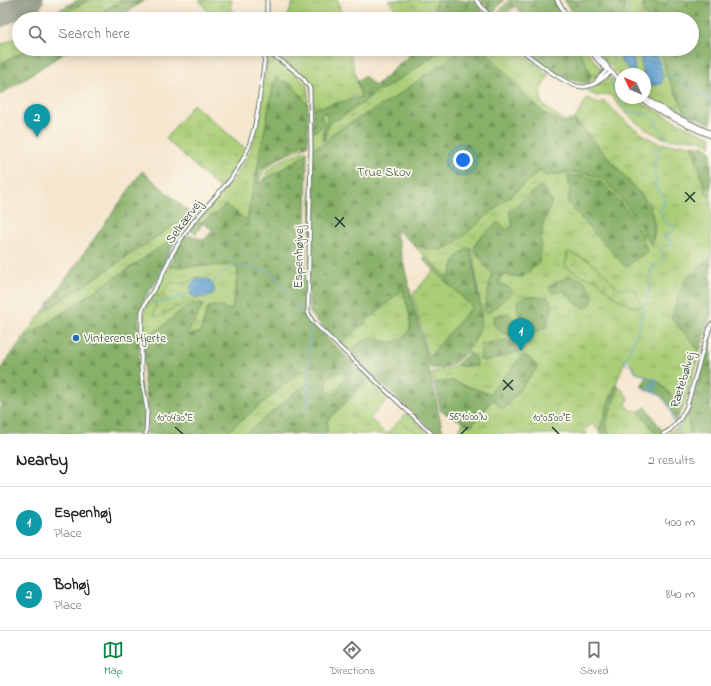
<!DOCTYPE html>
<html lang="en">
<head>
<meta charset="utf-8">
<style>
  body { margin:0; font-family:"Indie Flower",sans-serif; background:#f2f2f2; color:#222 }
  .compass { position:absolute; left:615px; top:68px; width:36px; height:36px; border-radius:50%; background:#fff; box-shadow:0 2px 10px #0003; rotate:314deg }
  .you { position:absolute; left:463px; top:160px; width:14px; height:14px; margin:-10px; border:3px solid #fff; border-radius:50%; background:#1a73e8; box-shadow:0 0 0 6px #1a73e833 }
  .badge { display:grid; place-items:center; width:26px; height:26px; border-radius:50%; background:#0b8043; color:#fff; font-size:13px; font-weight:700 }
  .pin { position:absolute; translate:-50% -33px; filter:drop-shadow(0 1px 2px #0008) }
  .pin::after { content:''; position:absolute; top:21px; width:14px; height:12px; background:inherit; clip-path:polygon(0 0,100% 0,50% 100%) }
  .list { margin:0; padding:0; list-style:none }
  h2 { display:flex; justify-content:space-between; align-items:center; height:52px; margin:0; padding:0 16px; font-size:17px }
  h2 small { font-size:13px; font-weight:400; color:#767676 }
  .list li { display:grid; grid-template-columns:26px 1fr auto; gap:12px; align-items:center; box-sizing:border-box; height:72px; padding:0 16px; border-top:1px solid #e0e0e0 }
  .list b { display:block; font-size:15px; white-space:nowrap }
  .list p { margin:0; font-size:13px; white-space:nowrap; color:#767676 }
  .list em { font-size:13px; font-style:normal; color:#767676 }
  .icon { flex:none; width:22px; height:22px; fill:none; stroke:currentColor; stroke-width:2; stroke-linecap:round; stroke-linejoin:round }
  .map { position:relative; flex:none; width:711px; height:434px; overflow:hidden }
  .search { position:absolute; background:#fff; box-shadow:0 2px 10px #0003; left:12px; right:12px; top:12px; height:44px; display:flex; align-items:center; gap:10px; box-sizing:border-box; padding:0 14px; border-radius:22px; color:#767676; font-size:15px }
  .sheet { height:196px; background:#fff }
  nav { display:flex; justify-content:space-around; align-items:center; box-sizing:border-box; height:56px; border-top:1px solid #e0e0e0; background:#fff; font-size:11px; color:#767676 }
  nav a { display:grid; justify-items:center; gap:2px }
  nav .on { color:#0b8043 }
  .map>svg:first-child { display:block }
</style>
</head>
<body>
<div class="map">
<svg width="711" height="434" viewBox="0 0 711 434">
  <defs>
    <pattern id="grass-tufts" width="24" height="20" patternUnits="userSpaceOnUse"><rect width="24" height="20" fill="#aacd77"/><path d="M3 7l-1-3M5 7V3M7 7l1-3M15 17l-1-3M17 17v-4M19 17l1-3" fill="none" stroke="#8aa862"/></pattern>
    <pattern id="forest-firs" width="22" height="20" patternUnits="userSpaceOnUse"><rect width="22" height="20" fill="#87b068"/><path d="M5 1l3.5 6h-7zM16 11l3.5 6h-7z" fill="#6e9056"/></pattern>
    <pattern id="wetland-marsh" width="20" height="14" patternUnits="userSpaceOnUse"><rect width="20" height="14" fill="#aacd77"/><path d="M1 5h8M5 5V1M11 12h8M15 12V8" fill="none" stroke="#8aa862"/></pattern>
    <pattern id="water-rules" width="6" height="5" patternUnits="userSpaceOnUse"><rect width="6" height="5" fill="#63a3d6"/><path d="M0 2.5h6" fill="none" stroke="#5186ae"/></pattern>
  </defs>
  <rect width="100%" height="100%" fill="#fbf7ec"/>
  <filter id="ink" filterUnits="userSpaceOnUse"><feTurbulence type="fractalNoise" baseFrequency=".025" numOctaves="2"/><feDisplacementMap in="SourceGraphic" scale="8" xChannelSelector="R" yChannelSelector="G"/><feConvolveMatrix kernelMatrix="1 2 1 2 8 2 1 2 1" color-interpolation-filters="sRGB"/></filter>
  <filter id="wash" filterUnits="userSpaceOnUse"><feTurbulence type="fractalNoise" baseFrequency=".012" numOctaves="4" result="noise"/><feDisplacementMap in="SourceGraphic" scale="16" xChannelSelector="R" yChannelSelector="G"/><feGaussianBlur stdDeviation="0.9" result="paint"/><feColorMatrix in="noise" values="0 0 0 0 0 0 0 0 0 0 0 0 0 0 0 0 0 1.4 0 .05"/><feComposite in="paint" operator="in"/></filter>
  <g filter="url(#wash)">
    <rect width="100%" height="100%" fill="#f5e6ce"/>
    <path fill="url(#grass-tufts)" stroke="#648556" fill-rule="evenodd" d="M89,0H124L87,19H52Z
      M199,0H232L230,8L238,15H248L254,17L253,19H212L204,6Z
      M294,0H338L342,19H285L289,13Z
      M388,0H437L431,19H405Z
      M624,0H668C665,5 660,4 655,3L642,10L648,19H626L624,12Z
      M19,36V49H29L0,64V45Z
      M278,49H349L361,97L313,109C313,102 314,94 311,87C307,75 287,63 277,56Z
      M442,49H463L394,98L333,133C328,142 321,146 312,149V132C319,130 320,128 323,122L321,118V115L323,113H326L328,115L327,122L322,133L325,140L326,132L330,122L340,118L364,102L376,91L385,88L412,71Z
      M484,49H516L549,74L540,91L542,104L565,121L575,119L587,98L598,103L604,101C610,105 613,110 618,114C628,124 644,137 657,142C668,146 680,144 692,145L707,195L711,197V257L685,280L671,318L700,351L683,408L660,383L637,372L626,358L607,407L599,431L592,424L584,430L588,434H461L458,432L464,422L471,426L493,399L503,410L521,357L490,394L452,381L435,383L432,372L447,369L457,364L458,365L477,361L471,354H468L467,352L476,337L479,328L481,315V310L472,249L469,247C464,251 459,254 456,259C452,266 453,273 448,279L414,246L415,245L426,249L449,247L541,170L546,176L570,172L590,174L605,180L631,211L651,245C658,231 653,218 649,204L576,121L570,123H563L542,112ZM569,176H585L568,202L570,189L568,177ZM552,201L543,224L539,263L522,277L503,275L500,278L499,283L511,289L484,310L492,275L507,230ZM482,344L519,351C516,352 512,353 509,354C501,357 492,360 482,361L480,359Z
      M579,49H585L601,69C599,76 593,80 587,83L591,75Z
      M597,49H660L663,58L666,74L686,113L677,114L656,103L645,95V74H621V77C612,69 603,59 597,49Z
      M268,56C275,58 302,77 306,84C309,90 308,98 308,105L292,85L275,77L247,221L225,206C217,215 204,221 193,226L233,180L242,166L250,151L256,131L265,76Z
      M608,78L614,80L621,87V98H636L643,104L687,127L711,137V146C695,134 685,141 669,139C646,135 623,111 609,94L597,96L588,92V90Z
      M193,104L246,149L229,179L220,189L166,139Z
      M305,142V147C294,151 267,163 262,174C260,177 260,181 259,183L256,184L259,169Z
      M303,151H307V154L263,181C264,178 265,175 267,172C273,163 292,156 303,151Z
      M196,218L180,234L28,336L25,335L41,314L171,227L177,226Z
      M234,265H236L238,272L232,310L214,306L209,307L207,311L200,333L190,335L189,333L191,325L196,318L199,312L203,306L181,310L162,327L153,333L144,336L143,317L147,304L162,281L169,267Z
      M434,270L472,307L428,358L413,294Z
      M403,289C407,307 422,340 391,342C385,342 379,339 373,339C363,339 355,347 349,353L340,344Z
      M308,371V383L245,434H225L300,372Z
      M369,378L390,397L370,418L386,434L400,420L409,429L411,427L418,434H327V421Z
      M619,386L629,399L626,404L629,410L639,411L656,434H610L605,426Z
      M688,414L690,434H667L680,426Z"/>
    <path fill="url(#forest-firs)" stroke="#53764e" d="M78,0H89L52,19H41Z
      M124,0H145L116,19H87Z
      M437,0H472L481,9L486,19H431Z
      M480,0H504L492,14H490L485,5Z
      M509,0H555L565,19H524L516,6L503,15L506,19H493Z
      M564,0H625L624,12L626,19H576Z
      M668,0H711V124L688,114L685,111L666,74L663,58L660,49H692V19H648L642,10L643,5C647,4 649,2 653,3C660,3 662,7 668,0Z
      M29,49H70L0,95V64Z
      M416,49H442L412,71L385,88L376,91L364,102L340,118L330,122L326,132L325,140H323C322,131 327,123 328,115L326,113H323L321,115L324,125L316,131L312,132L313,109L361,97L357,81L365,76L375,86Z
      M463,49H484L542,112L563,123H570L576,121L649,204C654,221 657,227 651,245L631,211L605,180L590,174L570,172L546,176L541,170L455,243L444,249L438,250L426,249L415,245L395,229L433,384L443,434H436L349,353C354,348 360,342 366,339C373,337 381,341 388,342C399,343 411,335 411,323C411,320 409,316 409,313C407,305 405,297 403,289L340,344L312,316L310,312L309,306L312,149C321,146 328,142 333,133L394,98Z
      M525,49H579L591,75L587,83C563,83 543,63 525,49Z
      M275,77L292,85L308,105V145L305,147V142L263,166L259,169L257,183H259L307,154L305,307L306,315L311,323L369,378L327,421V434H245L307,383L308,371L300,372L225,434H147L149,412L144,381V336L153,333L162,327L181,310L192,304L202,303H203V306L199,312L195,322L191,325L189,333L190,335L200,333L207,311L209,307L214,306L232,310L238,273L236,265L169,267C173,257 178,241 188,235L193,236L204,240L213,230L203,223L196,233L190,230C193,224 198,223 204,221C211,216 219,212 225,205L247,220Z
      M692,145L706,147L711,151V197L707,195Z
      M142,171L196,218L176,226L171,227L41,314Z
      M569,176H585L603,183L630,214L642,236L647,251L626,267L568,204L570,189L568,177Z
      M542,186L552,201L543,224L539,263L522,277L503,275L500,278L499,283L511,289L513,292L491,311L486,313L484,310L492,275L474,249L478,239L498,222L507,230L513,226L509,211L537,188Z
      M180,234L176,239L167,256L159,276L146,296L142,305L139,317V378L145,407L143,434H0V370L25,335L28,336Z
      M469,247L470,248C473,262 475,275 477,288C478,295 480,302 481,310C483,329 474,347 459,359C451,366 442,370 431,368L428,358L472,307L423,259L426,257L449,279C453,273 452,266 456,259C459,254 464,251 469,247Z
      M711,257V314L700,351L671,318L685,280Z
      M570,276L583,280L593,292L592,303L587,308L578,305L564,291L553,293L550,289V286L556,282Z
      M526,296L548,298L553,306L548,321V326L531,335C525,325 517,315 517,302Z
      M508,313C514,320 520,327 516,336L502,333L493,324V318L500,314Z
      M711,332V425L709,434H690L688,414L705,347Z
      M507,340L512,343L519,352C507,354 495,360 482,361L480,359L482,344Z
      M468,354H471C475,358 477,361 477,366H461L457,364Z
      M527,356L538,367L503,410L493,399L471,426L441,411L435,383L452,381L490,394L521,357Z
      M647,377L660,383L683,408L675,422L671,408L658,393L644,389L641,386Z
      M616,384L619,386L605,426L610,434H601L599,431L607,407Z
      M646,407L663,432L659,434H656L639,411Z"/>
    <path fill="url(#wetland-marsh)" stroke="#648556" d="M568,252L588,260L605,274L617,288L636,290L641,307H634L616,298L597,280L579,275L565,266Z
      M196,277L201,278L196,279L195,297L199,298L173,309L158,317L154,316V314L156,305L155,303L150,301L152,295L160,297C164,294 168,283 172,282C174,282 176,283 178,283C186,284 190,281 196,277Z
      M341,372L345,373L346,376C345,379 341,382 340,385C337,392 337,397 328,391C325,378 328,375 341,372Z"/>
    <path fill="#aacd77" stroke="#648556" d="M407,413L429,434H418L411,427L409,429L400,420Z"/>
    <path fill="url(#water-rules)" stroke="#417085" d="M623,49H654C658,58 666,75 661,84C657,86 648,86 645,81C645,80 645,75 645,74H643L640,54L638,51H636L633,55L635,71H631L621,62V56Z
      M201,278C211,278 215,285 214,294C207,298 197,299 191,295C189,285 192,280 201,278Z"/>
    <g fill="none" stroke-linecap="round" stroke-linejoin="round">
      <path stroke="#63a3d6" stroke-width="1" d="M628,19L629,18C626,13 629,6 629,0
        M613,64L614,49
        M668,76L705,96L711,101
        M610,78C612,87 623,110 631,112C637,113 644,112 650,114C654,116 655,120 657,124C659,127 663,131 665,134V139
        M184,230L190,222
        M661,261L665,257L661,251V248L663,246L671,245L670,241L664,239C667,231 671,235 674,231C677,226 669,224 666,223C664,222 663,221 662,219V214L660,210L664,203L663,195L659,192L658,188L654,184L657,179L653,174L656,166L653,161L655,159L658,158L659,156L653,151L657,148H662L664,147L665,144
        M237,267H244
        M247,267L269,271L278,279L280,284L285,288L292,297
        M213,284C219,276 223,270 233,268
        M146,296L159,278L169,252L181,234
        M151,298L158,302H165L191,293
        M295,303L303,315
        M643,309L648,301V298L650,286L647,280L648,278L653,275L650,272L653,266H657L658,265
        M642,311L641,318V321L639,323L638,331L633,341V344L630,349V352L626,358V364L628,365L630,364L636,373L643,375L647,378L649,377L651,379H657L658,380V382L654,381L652,382L657,384V386L652,384H648L656,388V389L646,388L645,390L646,391C650,392 656,392 659,395C667,400 672,411 672,420L674,423
        M307,317L310,321L309,369
        M308,410L309,372
        M677,428L680,426L682,421
        M677,428L679,431L680,434"/>
      <path stroke="#8a9281" stroke-width="23" d="M0,16L32,0"/>
    </g>
  </g>
  <g filter="url(#ink)">
    <g fill="none" stroke-linecap="round" stroke-linejoin="round">
      <g stroke="#6a786a" stroke-width="5">
        <path id="minor" d="M476,0L488,14L490,19
          M267,19V0
          M520,49C535,60 567,88 584,87C594,86 604,78 611,72
          M266,51C278,59 305,75 310,89L311,149L308,312L310,317L312,321L432,434
          M596,83L597,80L608,69
          M146,434L147,410L142,379L141,367L142,311L147,300L160,280L172,254L182,238L193,222L230,180L242,161L249,146L254,129L258,110L266,49
          M663,434L670,430L680,419L687,406L704,346L711,324"/>
      </g>
      <g stroke="#6a786a" stroke-width="5.5">
        <path id="tertiary" d="M557,0L569,19
          M589,49L605,68L608,69L621,81
          M592,49L607,66L608,69
          M640,98C662,114 686,125 711,136
          M645,98L673,115L711,133"/>
      </g>
      <use href="#minor" stroke="#fff" stroke-width="3"/>
      <use href="#tertiary" stroke="#fff" stroke-width="3.5"/>
    </g>
  </g>
  <path fill="none" stroke="#1f3d34" stroke-width="1.5" d="M685,192L695,202M685,202L695,192M335,217L345,227M335,227L344,217M503,380L513,390M503,390L513,380M175,427L183,434M552,427L559,434M461,434L468,427"/>
  <circle fill="#1f6fb2" stroke="#fbf7ec" stroke-width="1.5" cx="76" cy="338" r="4"/>
  <g text-anchor="middle" dominant-baseline="central" stroke-width="3.5" stroke-linejoin="round" paint-order="stroke">
    <g font-size="13" fill="#3b5a41" stroke="#fbf7ec">
      <text x="384" y="172">True Skov</text>
    </g>
    <g font-size="13" fill="#1f3d34" stroke="#fbf7ec">
      <text transform="translate(184 222) rotate(-53)">Selkærvej</text>
      <text transform="translate(299 257) rotate(-89)">Espenhøjvej</text>
      <text transform="translate(683 380) rotate(-73)">Rætebølvej</text>
    </g>
    <g font-size="13" fill="#1f3d34" stroke="#fbf7ec" text-anchor="start">
      <text x="84" y="338">Vinterens Hjerte</text>
    </g>
  </g>
  <g font-size="10" text-anchor="middle" fill="#1f3d34" stroke="#fbf7ec" stroke-width="3.5" stroke-linejoin="round" paint-order="stroke">
    <text x="468" y="420">56°10'00"N</text>
    <text x="175" y="421">10°04'30"E</text>
    <text x="552" y="421">10°05'00"E</text>
  </g>
</svg>
<svg class="compass" viewBox="-18 -18 36 36"><path d="M0-13l5 13h-10z" fill="#e53935"/><path d="M0 13l5-13h-10z" fill="#767676"/></svg>
<div class="you"></div>
<div class="pin badge" style="left:521px;top:351px;background:#0f9aa8">1</div>
<div class="pin badge" style="left:37px;top:137px;background:#0f9aa8">2</div>
<div class="search"><svg class="icon" aria-label="search" viewBox="0 0 24 24"><circle cx="10" cy="10" r="6"/><path d="M15 15l6 6"/></svg>Search here</div>
</div>
<section class="sheet">
<h2>Nearby<small>2 results</small></h2>
<ul class="list">
<li><span class="badge" style="background:#0f9aa8">1</span><div><b>Espenhøj</b><p>Place</p></div><em>400 m</em></li>
<li><span class="badge" style="background:#0f9aa8">2</span><div><b>Bohøj</b><p>Place</p></div><em>840 m</em></li>
</ul>
</section>
<nav>
<a class="on"><svg class="icon" aria-label="map" viewBox="0 0 24 24"><path d="M3 6l6-2 6 2 6-2v14l-6 2-6-2-6 2zM9 4v14M15 6v14"/></svg>Map</a>
<a><svg class="icon" aria-label="directions" viewBox="0 0 24 24"><path d="M12 3l9 9-9 9-9-9zM9 14v-3h6M13 9l2 2-2 2"/></svg>Directions</a>
<a><svg class="icon" aria-label="saved" viewBox="0 0 24 24"><path d="M7 4h10v16l-5-4-5 4z"/></svg>Saved</a>
</nav>
</body>
</html>
